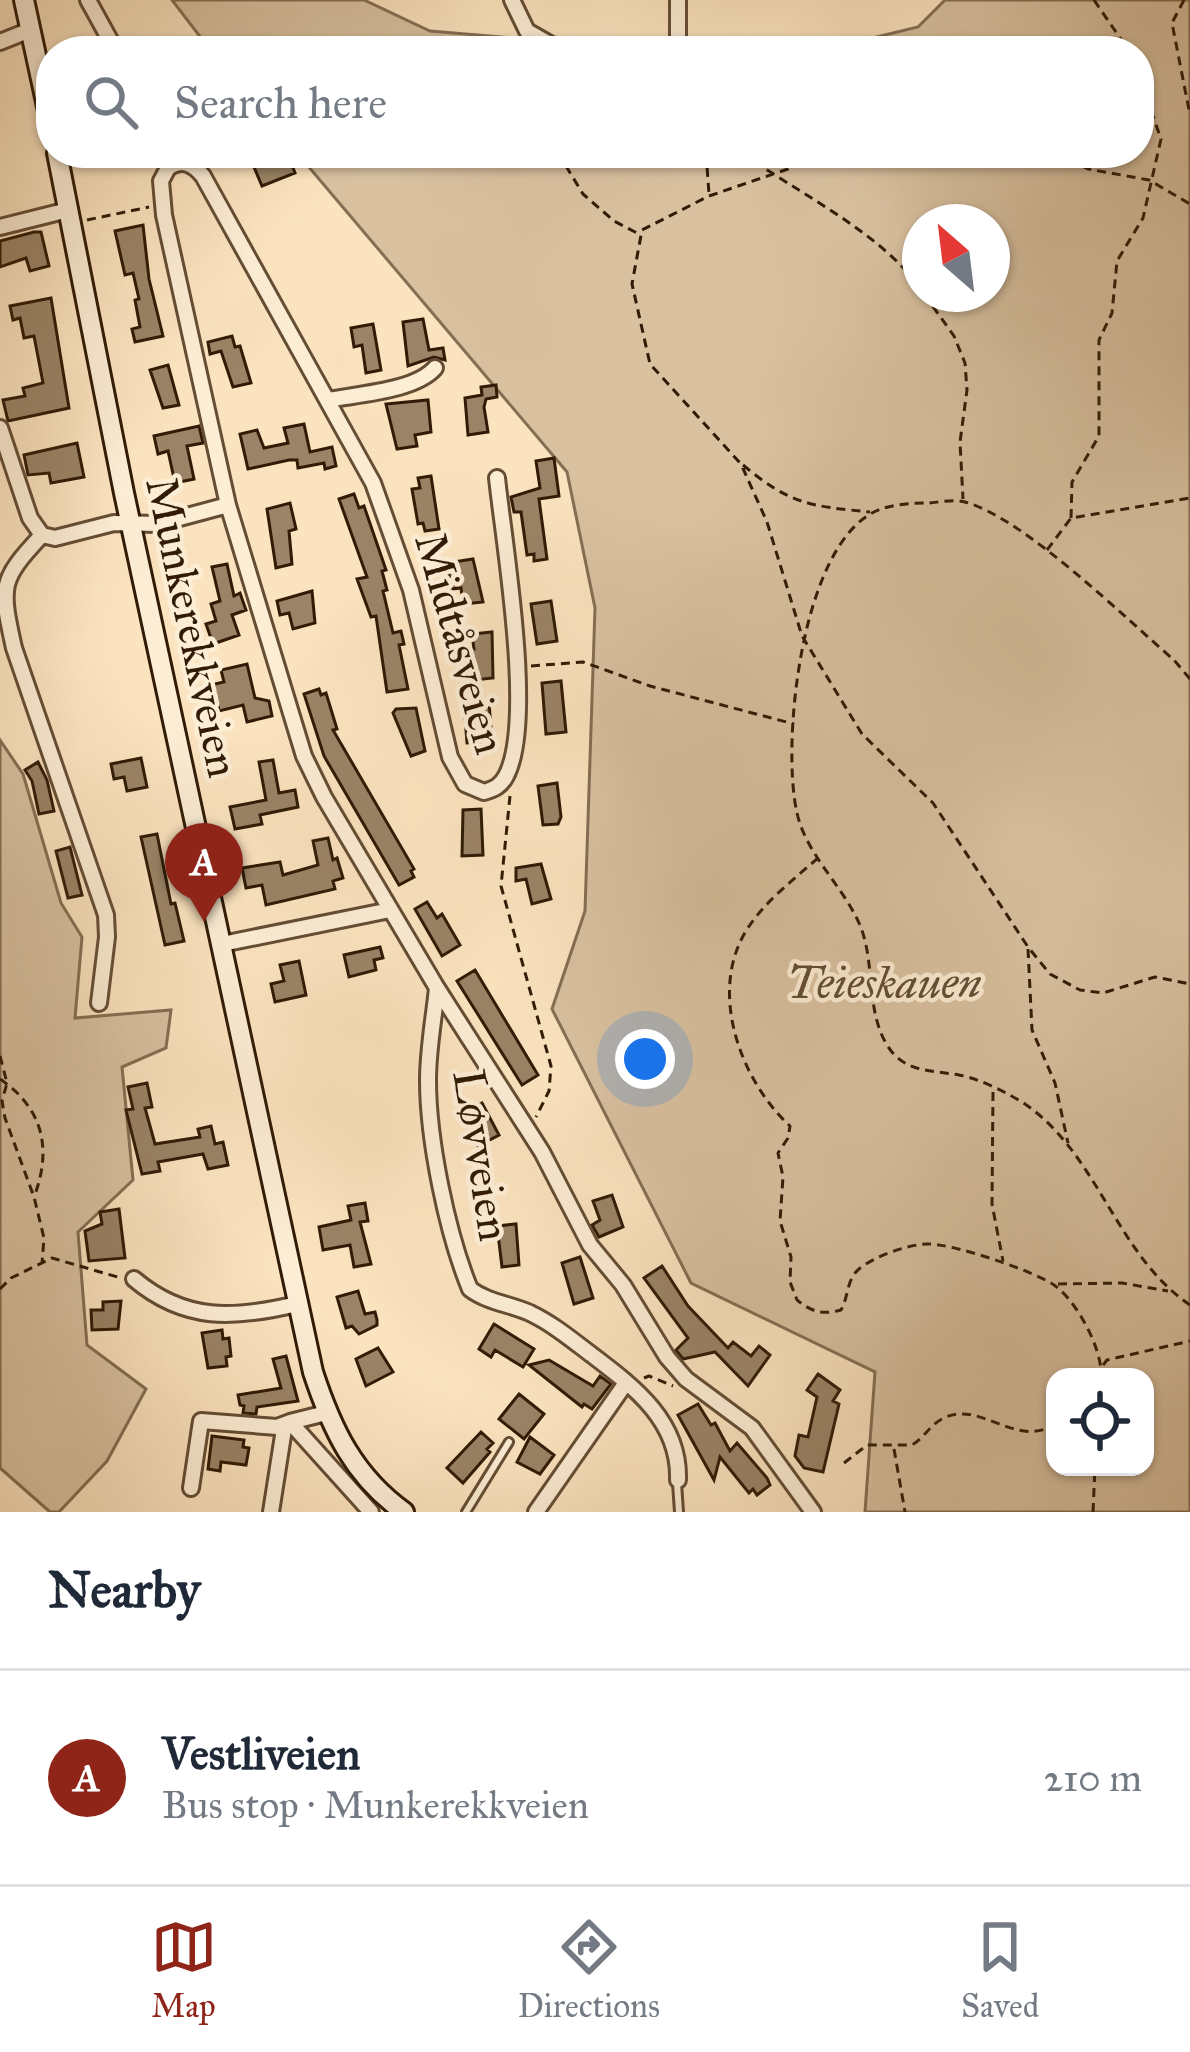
<!DOCTYPE html>
<html lang="en">
<head>
<meta charset="utf-8">
<style>
  body { margin:0; font-family:"IM FELL Great Primer",serif; background:#f2f2f3; color:#1f2937 }
  .controls { position:absolute; right:36px; bottom:36px; display:grid; overflow:hidden; border-radius:24px; box-shadow:0 3px 9px #0004 }
  .controls button { width:108px; height:108px; display:grid; place-items:center; padding:0; border:0; border-bottom:3px solid #e0e1e3; background:#fff; color:#1f2937; font:60px sans-serif }
  .compass { position:absolute; left:902px; top:204px; width:108px; height:108px; border-radius:50%; background:#fff; box-shadow:0 3px 9px #0004; rotate:332deg }
  .you { position:absolute; left:645px; top:1059px; width:42px; height:42px; margin:-30px; border:9px solid #fff; border-radius:50%; background:#1a73e8; box-shadow:0 0 0 18px #1a73e833 }
  .badge { display:grid; place-items:center; width:78px; height:78px; border-radius:50%; background:#8f2418; color:#fff; font-size:39px; font-weight:700 }
  .pin { position:absolute; translate:-50% -99px; filter:drop-shadow(0 3px 6px #0008) }
  .pin::after { content:''; position:absolute; top:63px; width:42px; height:36px; background:inherit; clip-path:polygon(0 0,100% 0,50% 100%) }
  .list { margin:0; padding:0; list-style:none }
  h2 { display:flex; justify-content:space-between; align-items:center; height:156px; margin:0; padding:0 48px; font-size:51px }
  h2 small { font-size:39px; font-weight:400; color:#747a83 }
  .list li { display:grid; grid-template-columns:78px 1fr auto; gap:36px; align-items:center; box-sizing:border-box; height:216px; padding:0 48px; border-top:3px solid #e0e1e3 }
  .list b { display:block; font-size:45px; white-space:nowrap }
  .list p { margin:0; font-size:39px; white-space:nowrap; color:#747a83 }
  .list em { font-size:39px; font-style:normal; color:#747a83 }
  .icon { flex:none; width:66px; height:66px; fill:none; stroke:currentColor; stroke-width:2; stroke-linecap:round; stroke-linejoin:round }
  .map { position:relative; flex:none; width:1190px; height:1512px; overflow:hidden }
  .search { position:absolute; background:#fff; box-shadow:0 3px 9px #0004; left:36px; right:36px; top:36px; height:132px; display:flex; align-items:center; gap:30px; box-sizing:border-box; padding:0 42px; border-radius:48px; color:#747a83; font-size:45px }
  .sheet { height:372px; background:#fff }
  nav { display:flex; justify-content:space-around; align-items:center; box-sizing:border-box; height:168px; border-top:3px solid #e0e1e3; background:#fff; font-size:33px; color:#747a83 }
  nav a { display:grid; justify-items:center; gap:6px }
  nav .on { color:#8f2418 }
  .map>svg:first-child { display:block }
</style>
</head>
<body>
<div class="map">
<svg width="1190" height="1512" viewBox="0 0 1190 1512">
  <rect width="100%" height="100%" fill="#fbe3bf"/>
  <filter id="stains"><feTurbulence type="fractalNoise" baseFrequency=".00167" numOctaves="4"/><feColorMatrix values="0 0 0 0 .2 0 0 0 0 .09 0 0 0 0 .02 0 0 0 .5 -.17"/></filter>
  <radialGradient id="worn" r=".72"><stop offset=".6" stop-color="#630" stop-opacity="0"/><stop offset="1" stop-color="#630" stop-opacity=".3"/></radialGradient>
  <path fill="#d9c1a0" stroke="#856e53" stroke-width="3" fill-rule="evenodd" d="M172,0H364L430,31L538,40L552,51H211Z
    M945,0H1190V1512H865L875,1372L691,1283L552,1009L585,911L595,608L567,472L297,153H1139V51H819L918,27ZM920,222H992V294H920ZM1055,1377H1145V1467H1055Z
    M0,740L23,774L61,903L82,937L75,1018L171,1010L166,1048L122,1067L133,1180L78,1232L87,1345L146,1389L107,1461L59,1512H50L0,1468Z"/>
  <path fill="#9a8366" stroke="#311b06" stroke-width="3" d="M248,153L288,155L295,173L262,186Z
    M143,225L149,279L163,336L135,342L132,329L140,327L135,300L139,299L133,273L125,275L115,231Z
    M34,232H41L49,266L30,271L26,258L0,267V241Z
    M51,298L69,408L8,421L3,400L25,396L23,388L43,383L34,336L24,338L20,318L13,320L10,306Z
    M423,319L429,350L443,348L445,360L434,357L408,366L403,322Z
    M373,324L381,370L366,373L362,345L354,347L351,328Z
    M232,336L235,347L240,346L251,383L233,387L221,351L210,354L208,342Z
    M168,365L179,405L163,408L150,370Z
    M496,385L497,397L486,399L484,407L488,432L468,435L465,398L482,395L481,387Z
    M428,400L431,432L415,435L417,446L397,449L386,404Z
    M304,424L310,452L332,447L336,466L325,469L324,463L298,468L297,460H289L248,469L240,434L257,430L264,448L288,443L284,428Z
    M199,426L203,443L187,446L194,479L175,483L168,451L158,454L154,436Z
    M77,443L84,477L51,483L49,473L28,475L24,455Z
    M554,458L559,496L539,499L547,559L534,561V554L527,555L521,512H514L511,497L540,488L536,461Z
    M431,476L439,529L425,531L423,523L418,524L412,489L420,488L418,478Z
    M354,494L359,508L364,506L386,570L382,571L387,590L383,591L393,633L401,631L404,644L399,645L408,689L387,692L376,616L371,617L357,579L367,577L339,499Z
    M290,503L296,529L289,531L292,564L276,568L267,509Z
    M473,559L483,602L463,604L461,588L451,589L447,563Z
    M227,564L234,596L240,593L246,610L232,615L239,635L213,644L206,624L216,621L211,604L220,601L212,567Z
    M312,591L315,623L293,629L289,613L280,615L277,601Z
    M551,601L557,641L537,644L531,604Z
    M492,632L493,678L473,680L469,649H474L472,634Z
    M247,664L255,698L269,701L272,716L247,722L243,705L219,711L218,706L207,708L202,687L224,682L221,670Z
    M561,681L566,732L546,734L542,683Z
    M319,689L321,695L326,693L337,729L333,730L414,869L411,871L414,877L399,885L324,756L304,694Z
    M489,702L492,741L467,743L464,704Z
    M416,708L425,751L411,756L393,713L396,709Z
    M141,758L147,787L127,791L124,777L114,779L111,764Z
    M273,760L279,793L295,790L298,807L260,815L262,824L235,829L230,807L266,800L259,762Z
    M38,762L47,780L54,811L39,814L32,781L25,770Z
    M557,783L561,817L558,824L543,825L538,786Z
    M481,809L483,855L462,856L463,810Z
    M157,834L171,904L175,903L184,941L165,945L141,837Z
    M328,838L333,860L337,858L343,878L333,881L335,889L266,905L262,885L246,888L242,868L280,862L283,875L318,865L313,841Z
    M70,847L82,895L68,898L56,851Z
    M541,864L551,899L532,904L526,879L516,881V868Z
    M427,902L437,918L442,914L460,945L442,956L415,909Z
    M380,947L383,958L374,960L376,970L349,977L344,955Z
    M299,961L306,995L275,1002L271,984L284,981L280,965Z
    M475,970L538,1075L522,1085L457,981Z
    M147,1083L152,1107L145,1108L155,1144L200,1137L198,1129L211,1126L215,1144L223,1142L228,1165L208,1169L203,1154L158,1162L160,1171L142,1174L126,1110L133,1109L128,1087Z
    M482,1103L499,1135L478,1146L464,1113Z
    M612,1195L623,1227L599,1237L592,1225L600,1220L593,1201Z
    M365,1203L368,1221L360,1222L371,1264L354,1267L350,1245L323,1250L319,1227L351,1220L348,1206Z
    M119,1209L125,1258L89,1261L85,1231L102,1224L100,1212Z
    M516,1224L519,1265L502,1267L497,1226Z
    M580,1257L593,1298L574,1304L562,1263Z
    M662,1266L688,1306L728,1348L733,1342L751,1356L759,1346L770,1355L748,1386L715,1352L683,1359L676,1350L688,1338L644,1278Z
    M358,1291L365,1314L375,1312L377,1320V1325L359,1334L352,1326L346,1328L337,1297Z
    M121,1301L118,1329L92,1330L91,1310H103V1302Z
    M494,1324L534,1349L523,1367L495,1350L491,1357L479,1349Z
    M222,1330L223,1339L229,1338L231,1356L226,1357L227,1366L208,1368L202,1333Z
    M378,1348L393,1372L366,1386L356,1359Z
    M286,1356L298,1401L257,1407L256,1414L243,1413L244,1406L240,1405L238,1395L281,1388L273,1359Z
    M549,1360L593,1386L600,1376L611,1384L592,1409L584,1404L582,1407L529,1365Z
    M818,1374L840,1390L833,1401L839,1404L823,1472L804,1468L795,1456L799,1435L808,1437L817,1397L807,1390Z
    M519,1394L544,1414L524,1439L499,1419Z
    M698,1404L711,1425L715,1423L730,1451L737,1443L767,1478L770,1485L757,1495L753,1489L749,1493L720,1457L714,1480L678,1415Z
    M481,1432L493,1443L487,1449L490,1452L463,1483L447,1468Z
    M212,1436L244,1440L243,1447L249,1448L246,1465L221,1462L220,1471L208,1469Z
    M530,1437L554,1455L540,1474L517,1462Z"/>
  <g fill="none" stroke-linecap="round" stroke-linejoin="round">
    <g stroke="#644d34" stroke-width="12">
      <path id="service" d="M677,1483L679,1512
        M466,1512L509,1442"/>
    </g>
    <g stroke="#644d34" stroke-width="20">
      <path id="minor" d="M88,0L116,51
        M512,0L527,31L562,51
        M678,0V51
        M0,42L30,30
        M0,227L68,210
        M328,400C358,394 415,391 435,368
        M0,428L30,518L42,535
        M228,505L304,756L324,797L437,988L542,1152L590,1245L623,1285L667,1357L686,1379L752,1428L813,1512
        M222,944L390,910
        M437,988C434,1018 428,1049 428,1080C428,1140 447,1233 470,1289C487,1302 510,1304 530,1313C553,1324 572,1340 592,1355C634,1387 680,1421 678,1480
        M99,1003L107,937L106,915L14,648C0,585 0,580 42,535L55,538L114,523L157,524L228,505L164,215L161,181L168,168C182,158 193,164 203,176L373,483L411,590L450,757L465,784L484,792C494,789 501,786 506,776C535,722 504,544 497,478
        M134,1279C185,1322 234,1319 297,1304
        M191,1488L201,1421L277,1427L290,1422L371,1512
        M271,1512L284,1429L290,1422L326,1413
        M536,1512L623,1387"/>
    </g>
    <g stroke="#311b06" stroke-width="24">
      <path id="secondary" d="M24,0L51,125
        M57,153L124,493L313,1372C332,1430 354,1476 404,1512"/>
    </g>
    <path stroke="#311b06" stroke-width="3" stroke-dasharray="9 6" stroke-linecap="butt" d="M1094,0L1129,51
      M1184,0L1172,23L1190,115
      M558,153L583,194L614,221L639,234
      M706,153L709,194
      M742,153C798,193 880,232 920,288
      M814,153L788,169L709,196L642,230L632,284L650,364L741,464L767,522L802,636L862,734L933,803L1028,947L1050,974L1080,990L1103,993L1155,977L1190,984
      M1056,153L1088,169L1149,180L1190,204
      M87,220L149,207
      M924,294L954,336L965,363L967,390L960,442L963,499
      M743,465C791,505 810,506 870,512
      M1071,518L1072,482L1099,436V340L1112,313L1117,261L1143,218L1161,139L1139,76
      M1047,550L1071,518L1190,498
      M531,666L583,662L650,686L794,724
      M1190,679L1174,660C1125,618 1024,518 965,502C954,499 940,502 929,503C912,503 892,504 876,511C801,545 781,743 797,813C806,854 842,885 859,923C876,961 865,1009 887,1045C904,1073 931,1070 959,1075C978,1078 1008,1093 1025,1104C1099,1155 1116,1255 1190,1305
      M510,796L501,886L551,1066L549,1091L536,1117
      M818,858C793,880 763,903 746,931C708,993 741,1081 790,1126L788,1138L778,1153L783,1177L780,1221L791,1257L790,1282L797,1300C812,1312 822,1315 841,1310C849,1296 846,1280 859,1269C873,1257 908,1244 928,1244C954,1244 1027,1269 1051,1283C1075,1297 1103,1349 1101,1377
      M1028,949L1032,1030L1055,1083L1068,1143
      M0,1056L7,1083L2,1101L5,1118L34,1197L44,1238L42,1263
      M0,1079C44,1109 52,1150 34,1197
      M993,1092L992,1204L1003,1261
      M1058,1284L1122,1283L1168,1291
      M0,1289L11,1278L52,1258L121,1278
      M1094,1377L1107,1360L1190,1341
      M644,1378L649,1376L673,1386
      M894,1449L905,1512
      M844,1463L867,1445H912C924,1438 930,1425 942,1419C979,1398 1016,1450 1055,1424
      M1093,1512L1095,1467"/>
    <use href="#service" stroke="#fcedd5" stroke-width="6"/>
    <use href="#minor" stroke="#fcedd5" stroke-width="14"/>
    <use href="#secondary" stroke="#fcedd5" stroke-width="18"/>
  </g>
  <g text-anchor="middle" dominant-baseline="central" stroke-width="9" stroke-linejoin="round" paint-order="stroke">
    <g font-size="45" fill="#311b06" stroke="#fcedd5">
      <text transform="translate(193 627) rotate(78)">Munkerekkveien</text>
      <text transform="translate(461 643) rotate(74)">Midtåsveien</text>
      <text transform="translate(482 1155) rotate(81)">Løvveien</text>
    </g>
    <g font-size="45" font-style="italic" fill="#634d34" stroke="#fcedd5">
      <text x="884" y="982">Teieskauen</text>
    </g>
  </g>
  <rect width="100%" height="100%" filter="url(#stains)"/>
  <rect width="100%" height="100%" fill="url(#worn)"/>
</svg>
<div class="controls">
<button><svg class="icon" aria-label="locate" viewBox="0 0 24 24"><circle cx="12" cy="12" r="6"/><path d="M12 2v4M12 18v4M2 12h4M18 12h4"/></svg></button>
</div>
<svg class="compass" viewBox="-18 -18 36 36"><path d="M0-13l5 13h-10z" fill="#e53935"/><path d="M0 13l5-13h-10z" fill="#747a83"/></svg>
<div class="you"></div>
<div class="pin badge" style="left:204px;top:922px">A</div>
<div class="search"><svg class="icon" aria-label="search" viewBox="0 0 24 24"><circle cx="10" cy="10" r="6"/><path d="M15 15l6 6"/></svg>Search here</div>
</div>
<section class="sheet">
<h2>Nearby<small></small></h2>
<ul class="list">
<li><span class="badge">A</span><div><b>Vestliveien</b><p>Bus stop · Munkerekkveien</p></div><em>210 m</em></li>
</ul>
</section>
<nav>
<a class="on"><svg class="icon" aria-label="map" viewBox="0 0 24 24"><path d="M3 6l6-2 6 2 6-2v14l-6 2-6-2-6 2zM9 4v14M15 6v14"/></svg>Map</a>
<a><svg class="icon" aria-label="directions" viewBox="0 0 24 24"><path d="M12 3l9 9-9 9-9-9zM9 14v-3h6M13 9l2 2-2 2"/></svg>Directions</a>
<a><svg class="icon" aria-label="saved" viewBox="0 0 24 24"><path d="M7 4h10v16l-5-4-5 4z"/></svg>Saved</a>
</nav>
</body>
</html>
